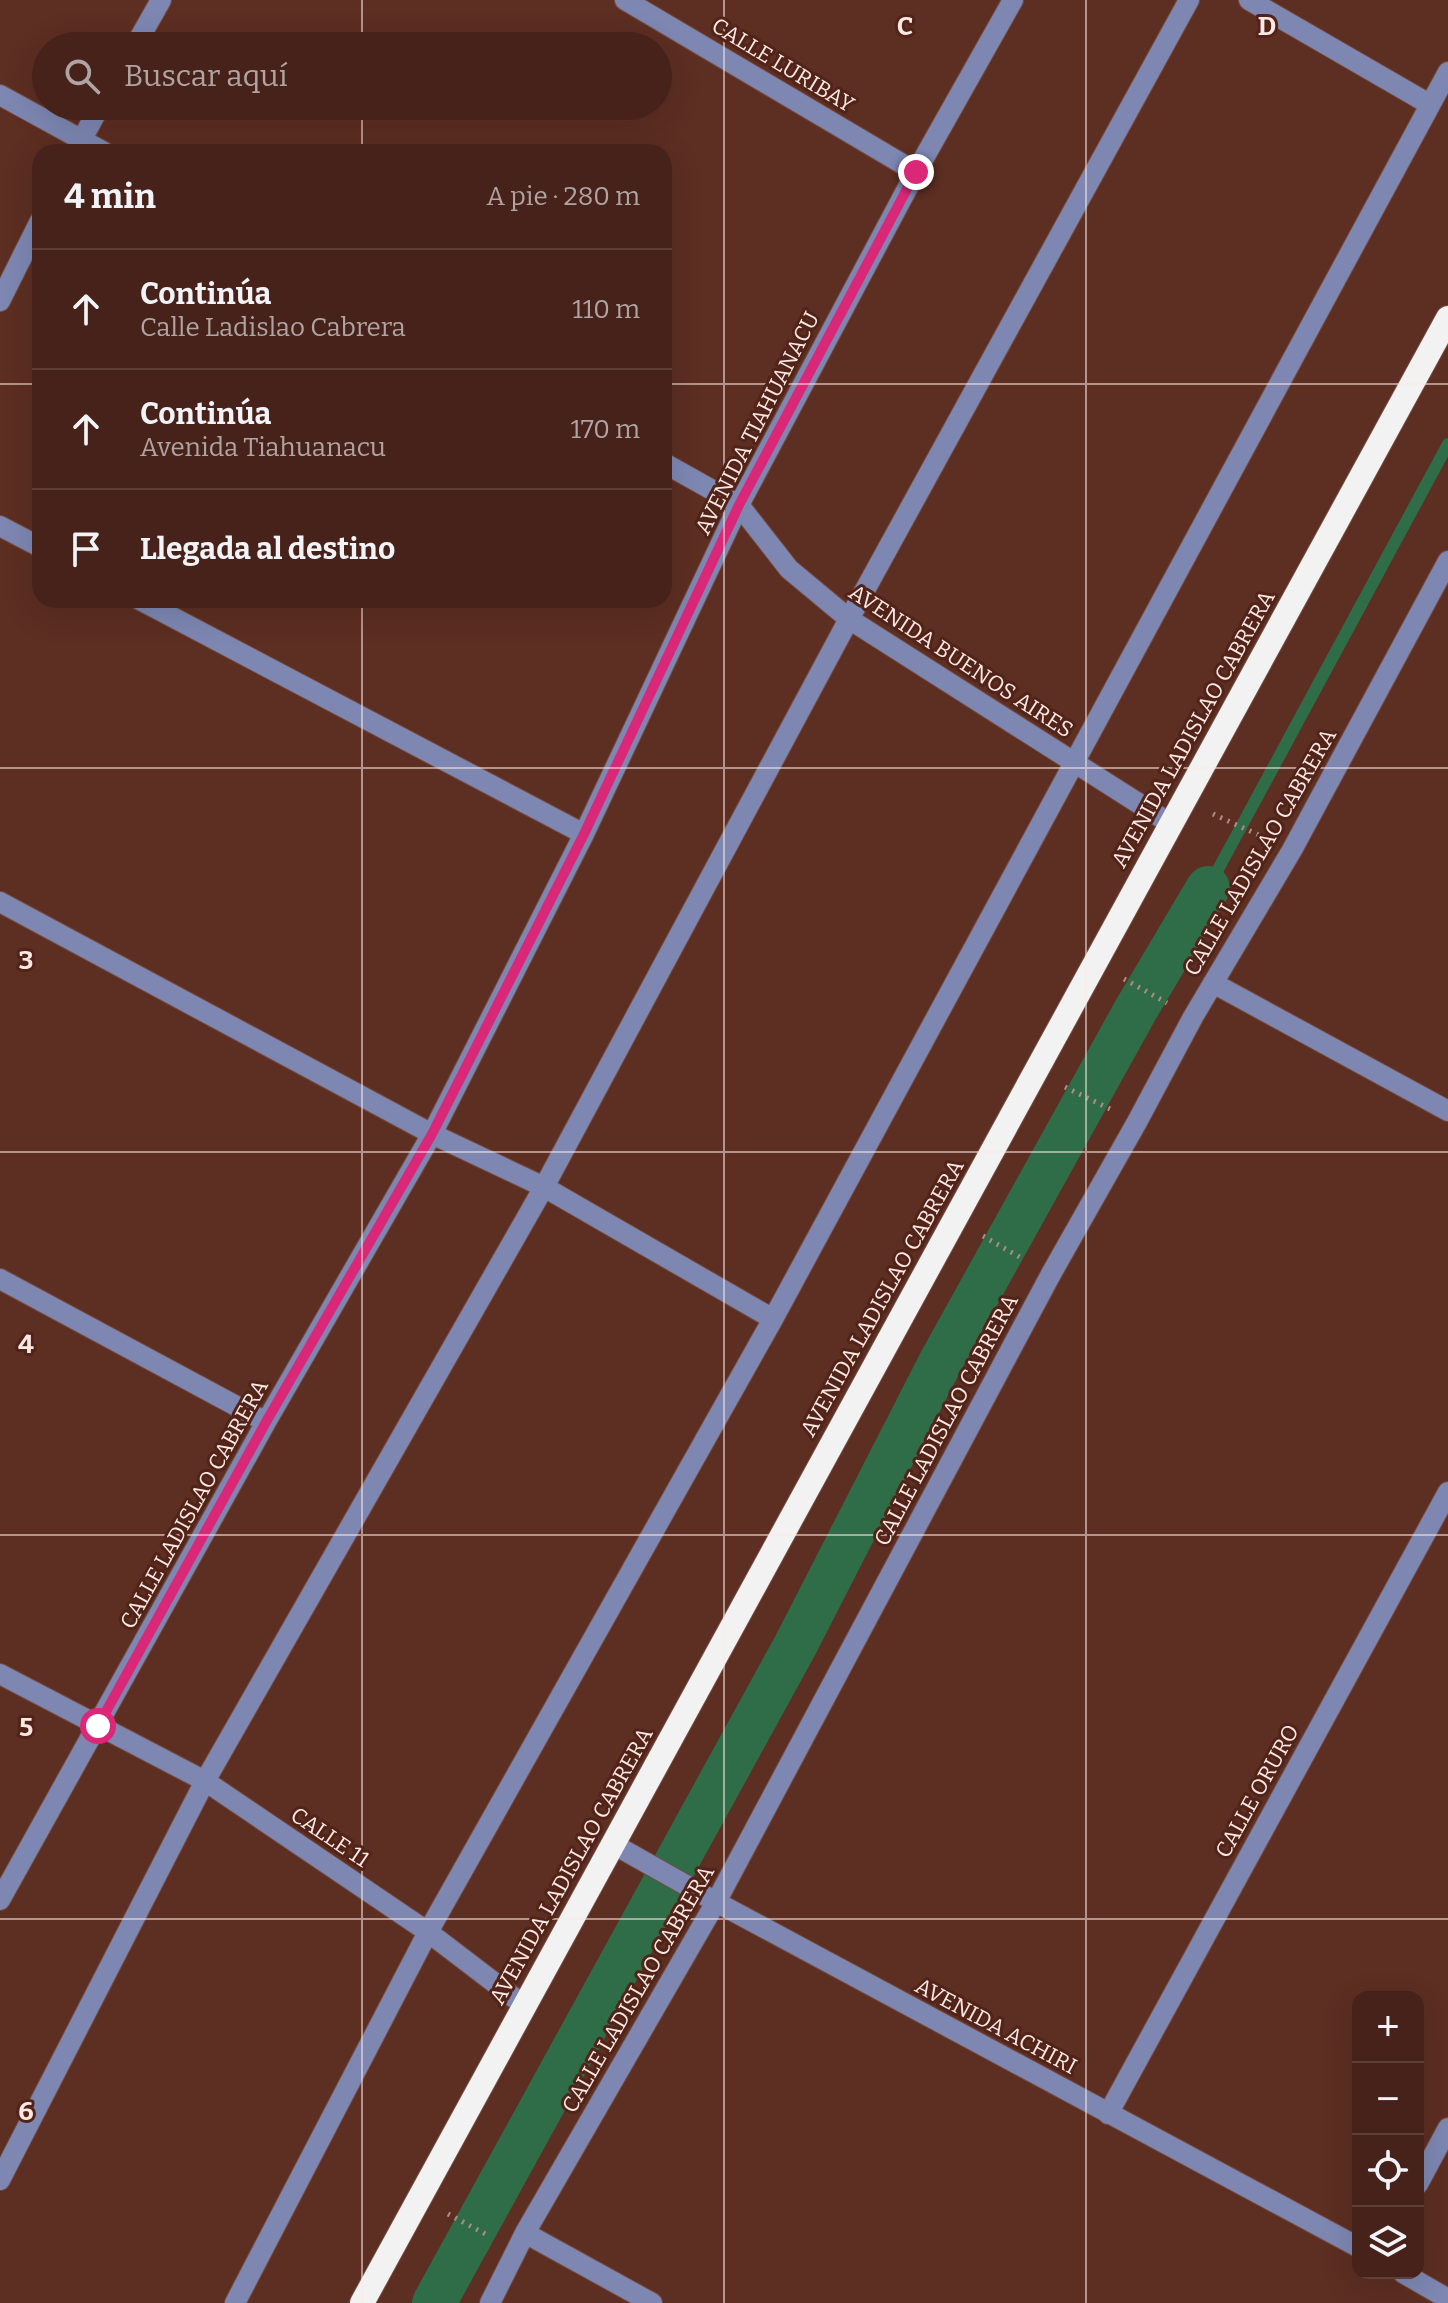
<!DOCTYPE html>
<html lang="es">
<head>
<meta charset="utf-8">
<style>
  body { margin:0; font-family:Bitter,serif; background:#502f27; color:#f1f3f6 }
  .controls { position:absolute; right:24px; bottom:24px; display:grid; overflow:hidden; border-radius:16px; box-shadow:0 8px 32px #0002 }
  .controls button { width:72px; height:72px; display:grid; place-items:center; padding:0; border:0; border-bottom:2px solid #5e3f39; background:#46221a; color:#f1f3f6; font:40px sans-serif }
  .stop { position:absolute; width:24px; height:24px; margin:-18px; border:6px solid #db2777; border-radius:50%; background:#fff }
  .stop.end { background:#db2777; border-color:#fff; box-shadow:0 2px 8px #0008 }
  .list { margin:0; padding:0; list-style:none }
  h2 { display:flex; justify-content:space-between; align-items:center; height:104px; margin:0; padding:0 32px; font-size:34px }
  h2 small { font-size:26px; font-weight:400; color:#b0a4a2 }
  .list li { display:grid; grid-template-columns:52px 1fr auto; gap:24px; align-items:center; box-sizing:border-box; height:120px; padding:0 32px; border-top:2px solid #5e3f39 }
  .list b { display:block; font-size:30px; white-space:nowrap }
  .list p { margin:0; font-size:26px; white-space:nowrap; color:#b0a4a2 }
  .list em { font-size:26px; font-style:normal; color:#b0a4a2 }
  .icon { flex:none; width:44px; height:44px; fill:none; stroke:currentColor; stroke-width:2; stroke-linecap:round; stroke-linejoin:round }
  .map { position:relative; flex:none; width:1448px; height:2303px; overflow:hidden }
  .search { position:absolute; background:#46221a; box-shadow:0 8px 32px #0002; left:32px; top:32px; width:640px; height:88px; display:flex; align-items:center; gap:20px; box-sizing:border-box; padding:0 28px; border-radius:44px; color:#b0a4a2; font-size:30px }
  .panel { position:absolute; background:#46221a; box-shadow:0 8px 32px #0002; left:32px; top:144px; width:640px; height:464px; border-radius:24px }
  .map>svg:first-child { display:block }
</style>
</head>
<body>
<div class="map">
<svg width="1448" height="2303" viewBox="0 0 1448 2303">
  <rect width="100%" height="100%" fill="#5d2e22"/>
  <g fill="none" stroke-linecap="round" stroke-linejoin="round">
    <path stroke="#2f6c48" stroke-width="12" d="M1208,888L1448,444"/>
    <path stroke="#2f6c48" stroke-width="44" d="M434,2303L795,1646L940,1363L1135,1011L1208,888"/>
    <g stroke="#764c41" stroke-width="22">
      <path id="minor" d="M625,0L916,172
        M1249,0L1429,104
        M135,46L161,0
        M0,95L104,152
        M75,152L100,106
        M0,301L40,221
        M664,463L739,505L789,569L849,619L1171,824
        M0,526L40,547
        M140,600L584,834
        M0,902L432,1134L544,1187L773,1319
        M1213,983L1448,1111
        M0,1279L266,1422
        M0,1674L205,1781L428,1932L525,2006
        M613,1844L716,1902L1358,2247
        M0,1900L266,1422L432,1134L584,834L739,505L916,172L1013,0
        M1108,2114L1448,1492
        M0,2180L205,1781L544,1187L849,619L1189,0
        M1418,2184L1448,2128
        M525,2233L652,2303
        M1403,2273L1448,2299
        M235,2303L428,1932L773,1319L1448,72
        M490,2303L525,2233L716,1902L1051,1274L1137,1122L1193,1017L1292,850L1448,561"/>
    </g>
    <g stroke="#764c41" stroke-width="26">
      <path id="highway" d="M362,2303L1448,318"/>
    </g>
    <path stroke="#ae8d84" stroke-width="5" stroke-dasharray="2 6" stroke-linecap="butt" d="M1213,814L1265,838
      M1124,979L1167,1003
      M1065,1087L1110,1109
      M983,1236L1023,1259
      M448,2214L489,2236"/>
    <use href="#minor" stroke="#7d87b2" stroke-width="20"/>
    <use href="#highway" stroke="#f2f2f2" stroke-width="24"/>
  </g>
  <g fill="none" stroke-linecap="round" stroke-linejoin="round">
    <path stroke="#db2777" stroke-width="10" d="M98,1726L266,1422L432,1134L584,834L739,505L916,172"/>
  </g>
  <path fill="none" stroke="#fce9e4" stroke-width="2" stroke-opacity="0.55" d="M362,0V46M724,0V2303M1086,0V2303M362,106V152M0,384H40M664,384H1448M362,600V2303M0,768H1448M0,1152H1448M0,1535H1448M0,1919H1448"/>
  <g text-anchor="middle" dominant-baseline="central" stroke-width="6" stroke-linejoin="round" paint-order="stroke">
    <g font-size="22" fill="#fce9e4" stroke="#522318">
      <text transform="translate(783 65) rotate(31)">CALLE LURIBAY</text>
      <text transform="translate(757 423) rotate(-63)">AVENIDA TIAHUANACU</text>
      <text transform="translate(961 661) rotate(33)">AVENIDA BUENOS AIRES</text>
      <text transform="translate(1193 729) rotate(-61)">AVENIDA LADISLAO CABRERA</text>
      <text transform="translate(1260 852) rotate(-60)">CALLE LADISLAO CABRERA</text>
      <text transform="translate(882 1298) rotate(-61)">AVENIDA LADISLAO CABRERA</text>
      <text transform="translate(946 1420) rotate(-62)">CALLE LADISLAO CABRERA</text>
      <text transform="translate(194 1504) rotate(-61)">CALLE LADISLAO CABRERA</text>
      <text transform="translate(1257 1791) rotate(-61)">CALLE ORURO</text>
      <text transform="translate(330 1837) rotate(34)">CALLE 11</text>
      <text transform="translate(571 1866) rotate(-61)">AVENIDA LADISLAO CABRERA</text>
      <text transform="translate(638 1989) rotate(-60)">CALLE LADISLAO CABRERA</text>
      <text transform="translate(996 2026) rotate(28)">AVENIDA ACHIRI</text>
    </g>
  </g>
  <g font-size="26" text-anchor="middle" font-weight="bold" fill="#fce9e4" stroke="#522318" stroke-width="6" stroke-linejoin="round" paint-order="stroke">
    <text x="905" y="35">C</text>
    <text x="1267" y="35">D</text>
    <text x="26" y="969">3</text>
    <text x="26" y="1353">4</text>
    <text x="26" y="1736">5</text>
    <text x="26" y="2120">6</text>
  </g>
</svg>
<div class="controls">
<button>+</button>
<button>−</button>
<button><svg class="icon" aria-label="locate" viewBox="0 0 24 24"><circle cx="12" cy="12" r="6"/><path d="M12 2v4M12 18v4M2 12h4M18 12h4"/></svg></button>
<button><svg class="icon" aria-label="layers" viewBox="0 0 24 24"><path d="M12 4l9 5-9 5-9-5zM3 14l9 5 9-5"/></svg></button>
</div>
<div class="stop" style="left:98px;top:1726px"></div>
<div class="stop end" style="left:916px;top:172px"></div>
<div class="search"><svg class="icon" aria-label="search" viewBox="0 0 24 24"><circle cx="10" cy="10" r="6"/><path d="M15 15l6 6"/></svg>Buscar aquí</div>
<section class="panel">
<h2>4 min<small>A pie · 280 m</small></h2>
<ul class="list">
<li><svg class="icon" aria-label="ahead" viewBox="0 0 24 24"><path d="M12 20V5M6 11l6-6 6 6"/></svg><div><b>Continúa</b><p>Calle Ladislao Cabrera</p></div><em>110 m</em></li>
<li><svg class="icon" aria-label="ahead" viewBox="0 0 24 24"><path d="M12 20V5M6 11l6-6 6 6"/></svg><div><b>Continúa</b><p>Avenida Tiahuanacu</p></div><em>170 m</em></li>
<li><svg class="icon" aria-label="arrive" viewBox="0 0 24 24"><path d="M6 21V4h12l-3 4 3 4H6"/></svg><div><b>Llegada al destino</b></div></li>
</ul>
</section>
</div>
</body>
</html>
